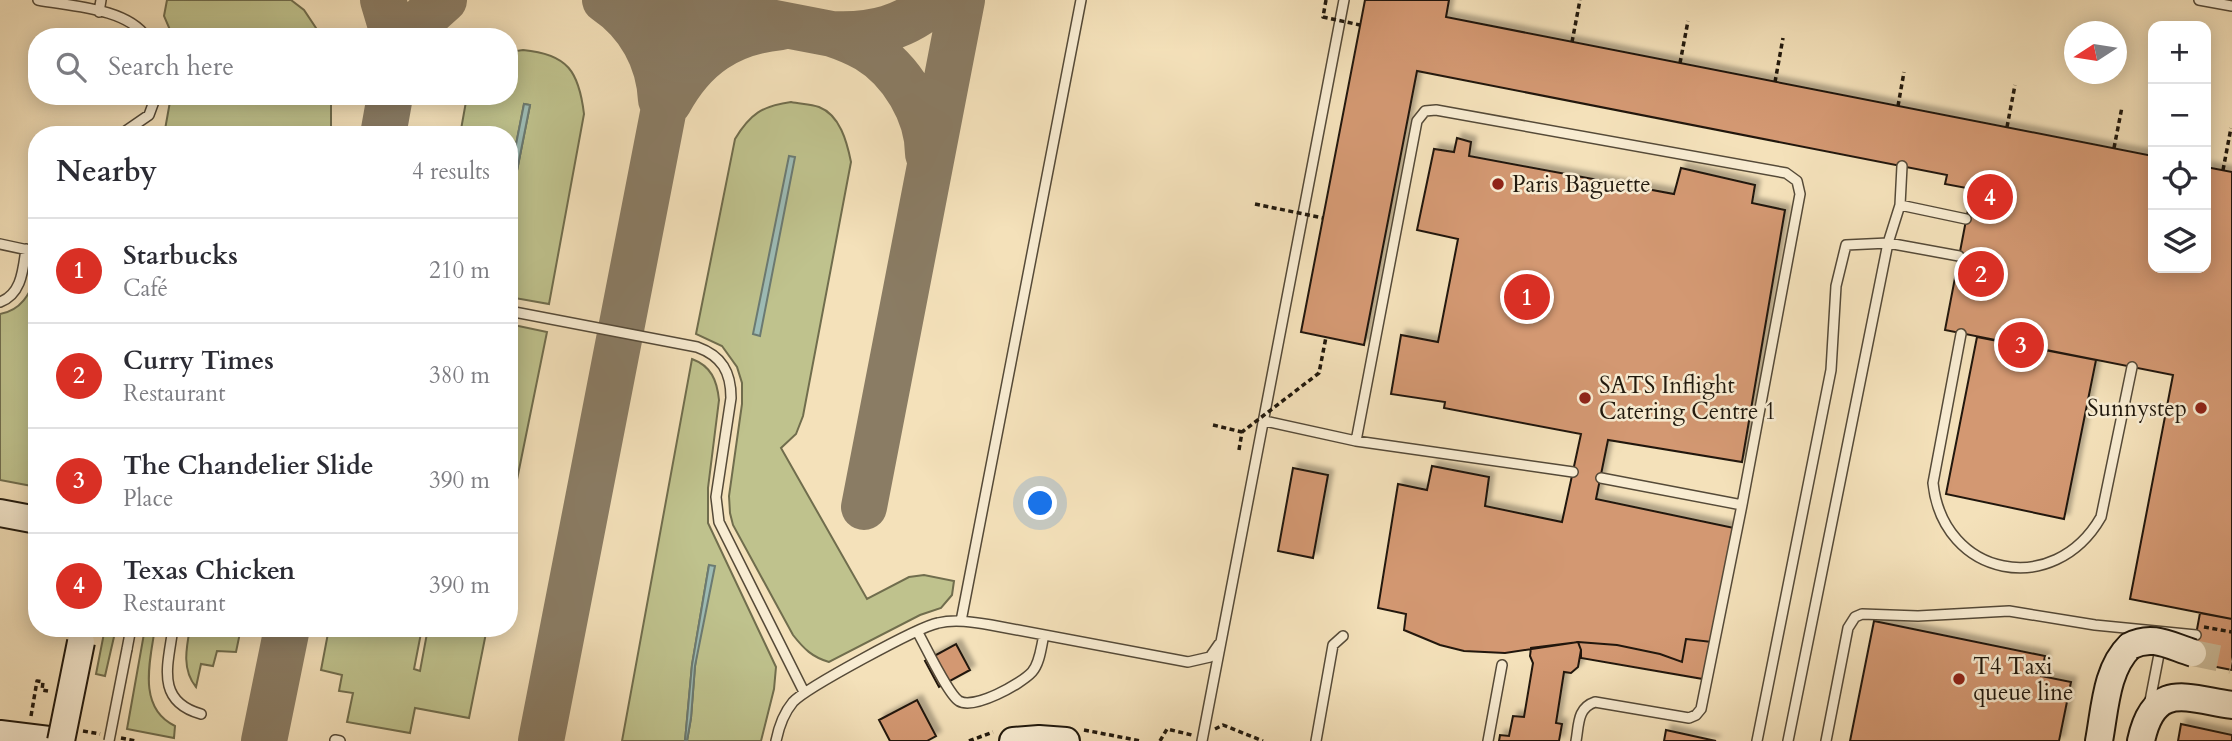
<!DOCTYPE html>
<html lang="en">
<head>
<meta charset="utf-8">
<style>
  body { margin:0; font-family:Cardo,serif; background:#f2f2f3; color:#2b2b33 }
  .controls { position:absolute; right:21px; top:21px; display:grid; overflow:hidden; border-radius:14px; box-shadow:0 4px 18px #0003 }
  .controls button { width:63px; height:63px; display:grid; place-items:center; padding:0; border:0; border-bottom:2px solid #e1e1e2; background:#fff; color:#2b2b33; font:35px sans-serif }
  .compass { position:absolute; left:2064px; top:21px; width:63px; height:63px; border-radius:50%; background:#fff; box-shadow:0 4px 18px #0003; rotate:258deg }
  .you { position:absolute; left:1041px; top:504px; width:24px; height:24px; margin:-18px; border:5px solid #fff; border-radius:50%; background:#1a73e8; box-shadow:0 0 0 10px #1a73e833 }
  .badge { display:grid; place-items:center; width:46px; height:46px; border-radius:50%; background:#d93025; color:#fff; font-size:23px; font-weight:700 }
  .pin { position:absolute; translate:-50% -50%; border:4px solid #fff; box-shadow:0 2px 7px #0006 }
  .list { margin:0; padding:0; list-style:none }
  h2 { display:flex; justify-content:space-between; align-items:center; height:91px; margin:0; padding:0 28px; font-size:30px }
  h2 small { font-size:23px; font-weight:400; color:#7c7c81 }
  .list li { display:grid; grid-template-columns:46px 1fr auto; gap:21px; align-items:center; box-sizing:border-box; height:105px; padding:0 28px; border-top:2px solid #e1e1e2 }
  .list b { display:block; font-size:26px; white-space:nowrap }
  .list p { margin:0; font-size:23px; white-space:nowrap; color:#7c7c81 }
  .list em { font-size:23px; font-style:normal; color:#7c7c81 }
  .icon { flex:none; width:38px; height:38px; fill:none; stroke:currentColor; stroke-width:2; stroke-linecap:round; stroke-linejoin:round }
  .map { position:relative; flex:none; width:2232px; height:741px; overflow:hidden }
  .search { position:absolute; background:#fff; box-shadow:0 4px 18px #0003; left:28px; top:28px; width:490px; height:77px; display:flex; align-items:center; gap:18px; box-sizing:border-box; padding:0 24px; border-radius:28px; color:#7c7c81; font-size:26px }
  .panel { position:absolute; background:#fff; box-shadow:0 4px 18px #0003; left:28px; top:126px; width:490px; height:511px; border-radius:28px }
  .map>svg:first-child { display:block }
</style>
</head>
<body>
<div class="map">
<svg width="2232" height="741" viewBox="0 0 2232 741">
  <defs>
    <filter id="shadow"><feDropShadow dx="5" dy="-5" stdDeviation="2" flood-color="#0004"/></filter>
  </defs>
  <rect width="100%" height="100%" fill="#f4e1ba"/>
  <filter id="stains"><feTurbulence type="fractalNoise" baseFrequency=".00286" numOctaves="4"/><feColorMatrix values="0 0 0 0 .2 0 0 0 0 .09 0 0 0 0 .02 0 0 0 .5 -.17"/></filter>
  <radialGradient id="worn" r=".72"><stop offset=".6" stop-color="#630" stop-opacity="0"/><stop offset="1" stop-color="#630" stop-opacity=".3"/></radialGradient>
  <path fill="#bfc28d" stroke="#706d4d" stroke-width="2" d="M167,0H291L304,10L322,37H173L164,16Z
    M523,50C568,54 579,72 584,114L549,304L509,297V211L530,105L524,104L509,180V135H460L467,96H509V52Z
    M171,96H331V135H164Z
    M791,102C800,104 810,104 819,107C840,115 847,142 851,162L803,416L796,434L781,448L867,599L909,577L924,575L954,581L952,595L941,608L920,615L829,662C812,657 804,649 793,635L733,525L730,513L729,496L742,404V383L737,367L722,346L696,334L735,139C750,114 762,106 791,102Z
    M37,276V487L0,480V314C22,310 29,294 37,276Z
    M509,324L547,332L509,519Z
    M692,359C711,366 717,380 719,400L708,488V523L776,667L774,689L761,741H687L691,718L695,666L709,565L692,665L685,741H622Z
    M105,628H116L105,676L96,674Z
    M145,628H155C150,661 137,708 175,726L174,738L127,729Z
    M190,628H241L236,652L217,651L213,666L201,664L196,687C182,670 186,649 190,628Z
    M329,628H422L414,669L420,671L428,628H487L469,718L415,708L410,733L347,722L353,693L339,691L342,675L321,670Z"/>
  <path fill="#9dbcb6" stroke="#6b7a72" stroke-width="2" d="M524,104L530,105L509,211V180Z
    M789,156L795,157L760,336L753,334Z
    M709,565L715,566L695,666L691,718L687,741H685L692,665Z"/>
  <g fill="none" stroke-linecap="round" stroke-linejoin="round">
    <path stroke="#8a7c64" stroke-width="46" d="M383,0L394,37
      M605,0C639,23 659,59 661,100
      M655,0L832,34C872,36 906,28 936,0
      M832,34C844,38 856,43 867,49C902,70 928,114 928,154
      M410,37L424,18L444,0
      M669,102C694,56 729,32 781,27
      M383,135L390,96
      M864,507L962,0
      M264,741L287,628
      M541,741L685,0"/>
  </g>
  <path fill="#d39872" stroke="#20180d" stroke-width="2" filter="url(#shadow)" d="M1365,0H1449L1446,17L2153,156V268H2206V167L2232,172V619L2130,599L2173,375L1945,330L1972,189L1945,184L1947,175L1417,71L1364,345L1301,332Z
    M1457,138L1471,142L1469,156L1674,194L1681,168L1755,185L1752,203L1785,210L1742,462L1608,440L1596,499L1734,528L1712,642L1686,639L1682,662L1660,654L1617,645L1578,642L1505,653L1464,651L1440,645L1404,630L1406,614L1378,608L1398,484L1427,490L1432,466L1489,477L1485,506L1562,522L1581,434L1444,408L1445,402L1391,394L1401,335L1438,342L1458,239L1417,230L1434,149L1454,152Z
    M1977,337L2096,360L2064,519L1946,494Z
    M1293,468L1328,475L1313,558L1278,551Z
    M2200,613L2232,619V670L2191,662Z
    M1874,621L2045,656L2041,676L2071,682L2059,741H1850Z
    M1686,639L1712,642L1703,679L1581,658V650L1578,642L1617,645L1660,654L1682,662Z
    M1578,642L1581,650L1578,667L1571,673L1564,672L1556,723L1562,724L1559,741H1499L1500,735L1509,736L1513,716L1524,717L1533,663L1530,656L1531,648Z
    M956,644L970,670L939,687L925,661Z
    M917,700L936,736L927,741H890L879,720Z
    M2181,724L2232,735V741H2178Z
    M1666,730L1716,741H1664Z"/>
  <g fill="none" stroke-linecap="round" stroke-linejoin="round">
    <path stroke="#cab997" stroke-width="26" stroke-dasharray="26 13" stroke-linecap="butt" d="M2193,653L2232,661"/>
    <g stroke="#554a38" stroke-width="12">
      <path id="lane" d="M38,0C69,6 127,8 146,37
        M2199,0L2232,6
        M99,12L101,0
        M120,135L149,115L156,96
        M1900,205L1966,219
        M0,244L37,252
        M0,302C22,294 23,269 26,249
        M509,311L697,347C722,356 731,372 731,398L716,497L719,522L804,692
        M1961,334L1933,483C1943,577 2054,599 2101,517L2132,367
        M1265,421L1356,441L1573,472
        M1356,441L1417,121L1425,111L1436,110L1786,173L1797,181L1800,194L1742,505L1701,709L1696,715L1689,718L1595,702C1577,708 1579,725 1576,741
        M1601,478L1742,505
        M961,621L1081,0
        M173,628C168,665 155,701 201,714
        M917,631C925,645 948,694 959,701C974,710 1021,684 1032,672C1040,663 1041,647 1044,635
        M127,649L131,628
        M2149,706L2161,644
        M335,740L340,741
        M776,741C779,726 783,714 793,702C806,688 918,627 938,623C955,619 973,622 991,625L1188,662L1210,657L1219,644
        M1202,741L1344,0
        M1316,741L1333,645L1343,636
        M1488,741L1502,665
        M1757,741L1831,370L1836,286L1846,245L1888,243L1959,256
        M1788,741L1888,243L1900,205L1902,166
        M1826,741L1848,628L1855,617L1862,614L1918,616L2009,611L2095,625L2196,635"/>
    </g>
    <g stroke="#20180d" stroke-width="30">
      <path id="secondary" d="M0,513L37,520
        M0,734L57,741
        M1013,741L1039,739L1066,741
        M2099,741C2105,709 2106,669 2130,646
        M2141,741C2154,681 2185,698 2232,705"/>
    </g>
    <path stroke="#20180d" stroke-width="3.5" stroke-dasharray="5 3.5" stroke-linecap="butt" d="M1213,425L1242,432
      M2204,627L2232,632
      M31,716L37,681L43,682L42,690L48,691
      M1215,729L1223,725L1263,741
      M1084,730L1141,741
      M83,731L100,734
      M121,738L136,741
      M969,741L993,732
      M1160,741L1167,729L1192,735"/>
    <use href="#lane" stroke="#f8ecd2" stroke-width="9"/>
    <use href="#secondary" stroke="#f8ecd2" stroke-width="26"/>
    <g stroke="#554a38" stroke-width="12" stroke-linecap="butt">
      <path id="lane-bridge" d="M109,741L127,649"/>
    </g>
    <g stroke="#20180d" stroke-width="30" stroke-linecap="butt">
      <path id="secondary-bridge" d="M2130,646C2153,634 2170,646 2193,653
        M61,741L81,642"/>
    </g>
    <path stroke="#20180d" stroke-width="3.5" stroke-dasharray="5 3.5" stroke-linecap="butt" d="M1326,0L1323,17L1360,25
      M1572,42L1580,0
      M1680,63L1688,21
      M1775,82L1783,38
      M1898,106L1904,72
      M2007,127L2015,85
      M2114,148L2122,107
      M2223,170L2231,128
      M1255,204L1323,218
      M1239,450L1242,432L1319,373L1326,337"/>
    <use href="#lane-bridge" stroke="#f8ecd2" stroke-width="9"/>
    <use href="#secondary-bridge" stroke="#f8ecd2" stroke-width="26"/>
  </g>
  <g fill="#8f2418" stroke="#f8ecd2" stroke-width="2.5">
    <circle cx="1498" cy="184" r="7"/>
    <circle cx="1585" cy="398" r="7"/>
    <circle cx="2201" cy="408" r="7"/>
    <circle cx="1959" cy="679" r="7"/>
  </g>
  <g text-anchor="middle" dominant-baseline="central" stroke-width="5" stroke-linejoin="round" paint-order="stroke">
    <g font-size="23" fill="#20180d" stroke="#f8ecd2" text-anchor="start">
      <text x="1512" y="184">Paris Baguette</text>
      <text x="1599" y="385">SATS Inflight<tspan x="1599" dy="26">Catering Centre 1</tspan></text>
      <text x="2187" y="408" text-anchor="end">Sunnystep</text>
      <text x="1973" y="666">T4 Taxi<tspan x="1973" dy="26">queue line</tspan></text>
    </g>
  </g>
  <rect width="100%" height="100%" filter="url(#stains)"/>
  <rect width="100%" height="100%" fill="url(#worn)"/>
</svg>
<div class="controls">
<button>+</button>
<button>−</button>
<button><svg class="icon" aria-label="locate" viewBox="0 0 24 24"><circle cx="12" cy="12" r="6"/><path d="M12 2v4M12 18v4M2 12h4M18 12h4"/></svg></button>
<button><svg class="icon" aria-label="layers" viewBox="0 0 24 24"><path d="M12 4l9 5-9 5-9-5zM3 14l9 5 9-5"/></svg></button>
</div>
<svg class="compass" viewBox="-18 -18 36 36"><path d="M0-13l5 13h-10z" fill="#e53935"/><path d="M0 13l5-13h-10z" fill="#7c7c81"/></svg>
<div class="you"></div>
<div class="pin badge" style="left:1527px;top:297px">1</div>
<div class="pin badge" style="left:1981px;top:274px">2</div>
<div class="pin badge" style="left:2021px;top:345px">3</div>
<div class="pin badge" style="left:1990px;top:197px">4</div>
<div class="search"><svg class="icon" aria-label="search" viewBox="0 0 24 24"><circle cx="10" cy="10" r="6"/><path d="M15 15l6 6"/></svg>Search here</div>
<section class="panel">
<h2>Nearby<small>4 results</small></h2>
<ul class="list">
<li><span class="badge">1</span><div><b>Starbucks</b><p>Café</p></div><em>210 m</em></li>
<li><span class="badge">2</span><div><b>Curry Times</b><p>Restaurant</p></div><em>380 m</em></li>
<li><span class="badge">3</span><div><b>The Chandelier Slide</b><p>Place</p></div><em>390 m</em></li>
<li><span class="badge">4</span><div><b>Texas Chicken</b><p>Restaurant</p></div><em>390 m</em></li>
</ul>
</section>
</div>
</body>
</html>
